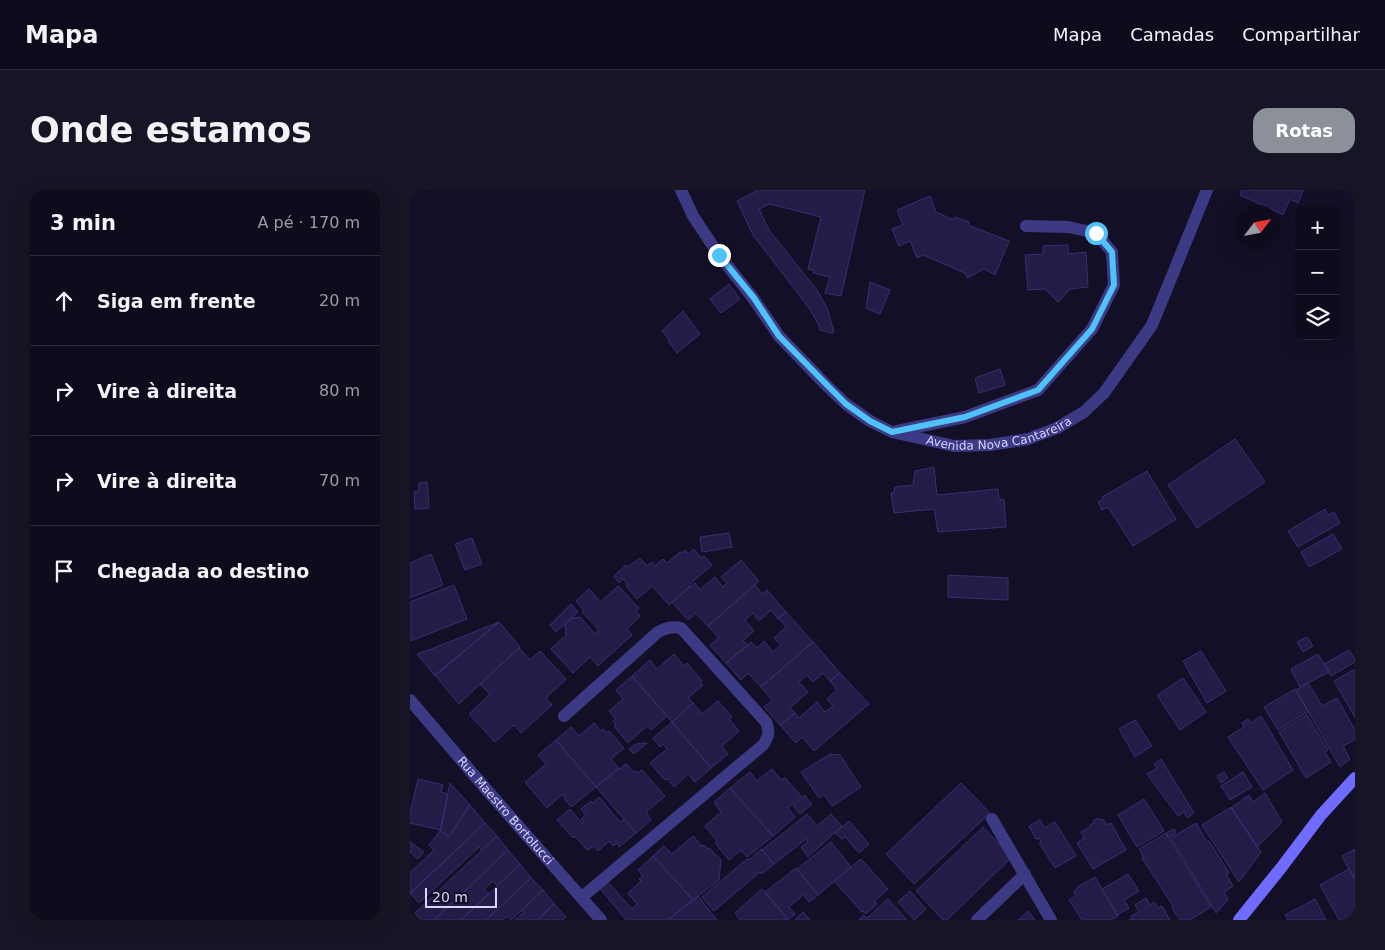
<!DOCTYPE html>
<html lang="pt">
<head>
<meta charset="utf-8">
<style>
  body { margin:0; font-family:"DejaVu Sans",sans-serif; background:#171425; color:#f1f3f6 }
  .controls { position:absolute; right:15px; top:15px; display:grid; overflow:hidden; border-radius:10px; box-shadow:0 5px 20px #0002 }
  .controls button { width:45px; height:45px; display:grid; place-items:center; padding:0; border:0; border-bottom:1px solid #2e2b3b; background:#0e0b1c; color:#f1f3f6; font:25px sans-serif }
  .compass { position:absolute; left:825px; top:15px; width:45px; height:45px; border-radius:50%; background:#0e0b1c; box-shadow:0 5px 20px #0002; rotate:58deg }
  .scale { position:absolute; left:15px; bottom:12px; width:72px; box-sizing:border-box; padding-left:5px; border:2px solid #d9d4ff; border-top:0; font-size:14px; line-height:18px; white-space:nowrap; color:#d9d4ff; -webkit-text-stroke:4px #130f26; paint-order:stroke }
  .stop { position:absolute; width:15px; height:15px; margin:-11px; border:4px solid #4fc3f7; border-radius:50%; background:#fff }
  .stop.end { background:#4fc3f7; border-color:#fff; box-shadow:0 1px 5px #0008 }
  .list { margin:0; padding:0; list-style:none }
  h2 { display:flex; justify-content:space-between; align-items:center; height:65px; margin:0; padding:0 20px; font-size:21px }
  h2 small { font-size:16px; font-weight:400; color:#9b9ba3 }
  .list li { display:grid; grid-template-columns:32px 1fr auto; gap:15px; align-items:center; box-sizing:border-box; height:90px; padding:0 20px; border-top:1px solid #2e2b3b }
  .list b { display:block; font-size:19px; white-space:nowrap }
  .list em { font-size:16px; font-style:normal; color:#9b9ba3 }
  .icon { flex:none; width:28px; height:28px; fill:none; stroke:currentColor; stroke-width:2; stroke-linecap:round; stroke-linejoin:round }
  .map { position:relative; flex:none; width:945px; height:730px; overflow:hidden; border-radius:15px }
  header { display:flex; align-items:center; gap:30px; box-sizing:border-box; height:70px; padding:0 25px; background:#0e0b1c; border-bottom:1px solid #2e2b3b }
  header strong { font-size:24px }
  nav { display:flex; gap:28px; margin-inline-start:auto; font-size:18px }
  .intro { display:flex; align-items:center; justify-content:space-between; box-sizing:border-box; height:120px; padding:0 30px }
  h1 { margin:0; font-size:35px }
  .button { padding:12px 22px; border-radius:15px; background:#8c9099; color:#fff; font-size:18px; font-weight:700 }
  main { display:flex; gap:30px; padding:0 30px }
  aside { flex:1; background:#0e0b1c; border-radius:15px; box-shadow:0 5px 20px #0002 }
  .map>svg:first-child { display:block }
</style>
</head>
<body>
<header>
<strong>Mapa</strong>
<nav><a>Mapa</a><a>Camadas</a><a>Compartilhar</a></nav>
</header>
<div class="intro"><h1>Onde estamos</h1><a class="button">Rotas</a></div>
<main>
<aside>
<h2>3 min<small>A pé · 170 m</small></h2>
<ul class="list">
<li><svg class="icon" aria-label="ahead" viewBox="0 0 24 24"><path d="M12 20V5M6 11l6-6 6 6"/></svg><div><b>Siga em frente</b></div><em>20 m</em></li>
<li><svg class="icon" aria-label="right" viewBox="0 0 24 24"><path d="M7 20v-9h11M14 6l5 5-5 5"/></svg><div><b>Vire à direita</b></div><em>80 m</em></li>
<li><svg class="icon" aria-label="right" viewBox="0 0 24 24"><path d="M7 20v-9h11M14 6l5 5-5 5"/></svg><div><b>Vire à direita</b></div><em>70 m</em></li>
<li><svg class="icon" aria-label="arrive" viewBox="0 0 24 24"><path d="M6 21V4h12l-3 4 3 4H6"/></svg><div><b>Chegada ao destino</b></div></li>
</ul>
</aside>
<div class="map">
<svg width="945" height="730" viewBox="0 0 945 730">
  <rect width="100%" height="100%" fill="#130f26"/>
  <path fill="#241b47" stroke="#3b2d73" d="M348,0H455L431,106L415,103L420,87L403,83L404,80L398,79L411,27L360,14L349,19L359,40L407,100L417,118L424,142L421,143L410,140L408,133L399,118L343,45L327,11Z
    M832,0H893L888,13L880,9L873,25L830,5Z
    M520,6L526,22L544,30L545,27L559,32L558,35L599,51L585,85L574,79L557,88L555,83L513,65L507,68L500,51L489,56L482,39L493,35L487,20Z
    M658,55V64L676,62L678,97L660,99L648,112L635,99L618,100L615,65L633,64V56Z
    M460,92L480,100L470,124L456,118Z
    M319,94L330,109L311,123L300,109Z
    M273,121L290,144L267,163L258,151L259,149L252,141Z
    M590,179L595,195L569,203L565,188Z
    M825,249L855,292L787,338L758,295Z
    M524,277L527,305L588,299L589,309L594,310L596,337L528,342L524,319L484,323L481,303L484,302L485,297L503,295L505,281Z
    M737,281L766,329L723,356L698,317L692,320L688,312L693,309L692,307Z
    M17,292L19,318L5,319L4,302L9,301V293Z
    M915,319L918,325L924,322L930,333L888,357L878,341Z
    M319,343L322,357L292,362L290,347Z
    M923,344L932,359L899,377L891,362Z
    M62,348L72,374L55,380L45,354Z
    M284,359L291,368L294,366L302,375L279,395L280,396L259,415L242,396L227,409L216,396L218,395L213,389L209,393L204,386L216,375L218,377L230,368L237,376L242,372L245,376L253,369L257,373L270,362L272,363L275,360L278,364Z
    M21,364L33,395L0,408V373Z
    M331,370L349,391L298,436L286,423L278,430L262,412L285,393L290,400L305,387L313,397L317,393L311,387Z
    M538,385L598,388V410L538,407Z
    M44,395L57,429L0,451V412Z
    M345,395L352,404L357,400L376,422L368,429L361,420L349,431L343,423L335,430L344,441L333,451L338,455L316,473L300,455L309,448L298,436Z
    M208,396L229,418L226,421L230,426L217,439L222,445L188,476L180,467L163,483L141,459L156,445L155,434L162,428L170,427L185,444L189,440L172,422L174,420L166,411L179,399L191,412Z
    M161,414L168,422L146,442L140,435Z
    M376,422L403,452L351,497L338,483L331,490L316,473L341,452L347,458L354,451L363,462L371,455L364,448L376,437L368,428Z
    M89,432L110,457L49,514L25,485Z
    M89,432L25,486L7,464L24,458Z
    M897,447L903,456L893,462L887,452Z
    M403,452L430,483L420,491L413,483L403,492L397,485L389,492L398,502L380,518L385,523L370,535L354,517L362,510L351,497Z
    M109,458L120,470L130,461L156,489L136,508L142,515L111,543L104,535L85,552L59,524L80,504L70,494Z
    M939,460L945,469V472L921,486L914,474Z
    M791,461L816,501L797,513L773,471Z
    M264,464L274,476L277,473L292,491L290,492L293,495L278,508L283,513L262,532L222,486L240,470L247,479Z
    M908,464L919,482L890,497L881,479Z
    M945,479V527L924,491Z
    M430,483L459,514L404,561L392,547L386,553L370,535L385,523L389,528L407,512L415,522L423,516L417,509L427,500L420,491Z
    M222,486L257,526L241,540L237,536L218,553L204,536L206,534L203,531L206,529L199,521L213,509L206,500Z
    M773,488L796,522L770,540L747,505Z
    M898,493L912,516L927,508L945,540V550L933,556L940,569L930,577L886,500Z
    M885,499L898,522L868,540L854,517Z
    M308,511L322,527L319,529L329,541L312,556L318,564L301,578L262,532L283,513L292,524Z
    M897,525L918,560L915,562L921,572L896,588L869,542Z
    M851,526L883,580L853,600L818,547L834,537L832,533L838,529L841,533Z
    M725,530L742,556L725,567L709,539Z
    M262,532L301,578L285,592L278,584L264,597L257,589L255,590L240,573L257,559L253,554L250,557L243,548Z
    M184,533L191,541L193,539L196,543L199,541L214,558L201,569L209,578L186,597L146,550L161,537L169,546Z
    M146,550L186,597L161,617L154,608L155,606L153,604L137,618L115,592L136,574L128,565Z
    M237,553L224,564L219,559L226,554Z
    M420,564L430,565L451,597L422,616L414,604L409,608L391,582Z
    M751,569L784,623L777,628L774,622L768,626L737,584L747,578L744,574Z
    M216,574L224,582L226,581L228,583L232,580L255,606L236,622L241,630L226,643L186,597L209,578L210,579Z
    M362,579L371,590L375,588L391,606L378,618L385,627L363,646L320,598L340,582L347,591Z
    M814,582L818,588L811,593L807,586Z
    M833,582L842,597L820,610L811,596Z
    M8,589L33,595L31,602L38,604L31,640L0,633V623Z
    M40,593L60,615L39,647L30,641Z
    M551,593L580,623L504,694L476,664Z
    M320,598L363,646L337,667L331,660L319,670L305,653L307,651L295,636L311,622L304,612Z
    M855,603L872,632L847,657L821,618L839,605L843,612Z
    M394,605L402,614L390,624L383,616Z
    M189,607L210,632L214,629L226,643L209,657L207,653L203,656L199,651L188,661L184,656L177,660L165,646L163,648L147,630L160,619L172,633H174L171,629L176,625L171,619L181,611L183,613Z
    M734,609L754,641L727,657L708,625Z
    M60,615L75,633L0,704V683L24,660L19,655L30,641L39,647Z
    M821,617L851,662L829,692L792,635Z
    M397,624L407,636L421,624L432,636L398,667L391,657L398,652L396,649L364,674L352,660Z
    M688,628L690,630L693,629L697,635L701,633L716,660L683,679L667,653L674,648L671,642L680,637V635L684,633L683,631Z
    M630,630L635,638L645,632L666,666L645,678L629,653L631,652L629,648L626,649L619,636Z
    M439,631L459,654L449,663L435,647L432,649L425,643Z
    M75,633L87,646L72,660L69,657L9,713L0,703Z
    M786,633L797,652L799,651L819,683L816,684L823,696L814,702L818,710L806,723L761,648Z
    M573,637L602,667L537,730H533L506,701Z
    M764,639L766,643L758,648L756,643Z
    M756,643L801,717L780,730H770L762,718L763,716L732,668H734L729,659Z
    M87,646L98,660L24,730H11L5,723Z
    M283,646L292,656L295,655L298,659L299,658L311,670L309,690L283,710L243,666L254,656L262,664Z
    M0,652L14,662L8,669L0,662Z
    M421,652L441,677L408,705L387,679Z
    M351,659L364,674L352,684L350,682L304,721L292,707L337,669L339,670Z
    M945,659V690L932,666Z
    M98,660L110,674L87,696L83,691L74,699L79,704L51,730H24Z
    M243,666L283,710L258,730H216L188,696L196,690L222,719L227,714L218,703L231,691L229,689L233,686L228,680Z
    M451,669L478,699L464,712L467,714L456,724L453,721L452,722L424,691Z
    M110,674L121,688L76,730H51Z
    M386,678L408,705L399,712L393,705L379,717L385,724L378,730L355,702Z
    M939,679L945,690V730H929L910,695Z
    M718,684L729,701L714,710L719,718L707,725L692,699Z
    M685,687L708,726L701,730H672L659,710L666,706L664,702L669,696Z
    M121,688L133,700L112,720L101,730L97,726L93,730H76Z
    M352,699L355,702L378,730H330L325,723Z
    M133,700L144,714L127,730H105L114,722L112,720Z
    M500,701L516,719L504,730L488,712Z
    M288,706L307,730H258Z
    M736,708L740,715L744,712L748,718L752,716L760,730H719L722,729L721,726L729,722L725,715Z
    M478,709L497,730H449L454,725L457,728Z
    M905,709L916,730H878L875,725Z
    M144,714L156,727L153,730H127Z
    M618,721L625,730H608Z
    M393,722L400,730H385Z"/>
  <g fill="none" stroke-linecap="round" stroke-linejoin="round">
    <g stroke="#3d3a85" stroke-width="12">
      <path id="s1" d="M271,0L283,26L309,65L343,108L369,146L418,197L436,214L460,231L482,242L544,256L580,255L618,249L647,238L674,222L694,203L742,135L797,0"/>
      <path d="M487,241L555,227L628,200L682,139L704,95L702,62L686,43L658,37L616,36"/>
      <path id="s2" d="M0,510L76,599L191,730"/>
      <path d="M154,526L248,442C256,438 262,436 271,438L356,532C360,542 359,546 353,555L172,707"/>
      <path d="M582,629L641,730"/>
      <path d="M567,730L615,684"/>
    </g>
    <path stroke="#6f6bff" stroke-width="12" d="M829,730L871,678L911,625L945,588"/>
  </g>
  <g fill="none" stroke-linecap="round" stroke-linejoin="round">
    <path stroke="#4fc3f7" stroke-width="6" d="M309,65L344,108L369,146L418,196L436,214L460,231L482,242L555,227L628,200L682,139L704,95L702,62L686,43"/>
  </g>
  <g text-anchor="middle" dominant-baseline="central" stroke-width="5" stroke-linejoin="round" paint-order="stroke">
    <g font-size="12" fill="#d9d4ff" stroke="#130f26">
      <text stroke="none"><textPath href="#s1" startOffset="436">Avenida Nova Cantareira</textPath></text>
      <text stroke="none"><textPath href="#s2" startOffset="146">Rua Maestro Bortolucci</textPath></text>
    </g>
  </g>
</svg>
<div class="controls">
<button>+</button>
<button>−</button>
<button><svg class="icon" aria-label="layers" viewBox="0 0 24 24"><path d="M12 4l9 5-9 5-9-5zM3 14l9 5 9-5"/></svg></button>
</div>
<svg class="compass" viewBox="-18 -18 36 36"><path d="M0-13l5 13h-10z" fill="#e53935"/><path d="M0 13l5-13h-10z" fill="#9b9ba3"/></svg>
<div class="scale">20 m</div>
<div class="stop" style="left:686px;top:43px"></div>
<div class="stop end" style="left:309px;top:65px"></div>
</div>
</main>
</body>
</html>
